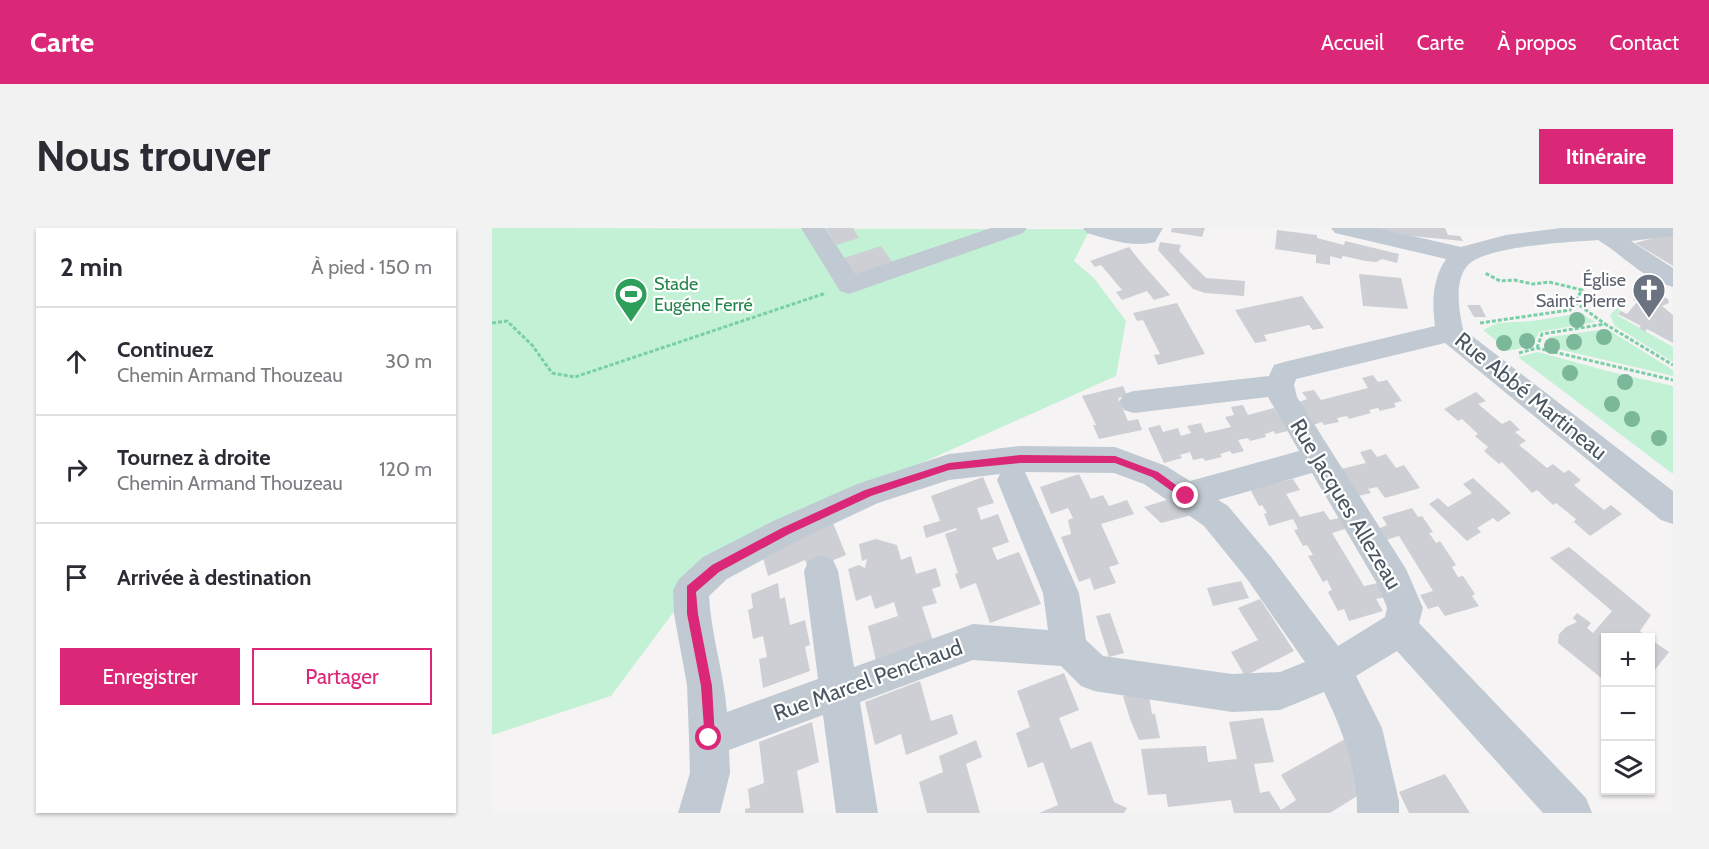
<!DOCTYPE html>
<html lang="fr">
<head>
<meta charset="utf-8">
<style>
  body { margin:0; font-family:Cabin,sans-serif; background:#f2f2f3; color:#2b2b33 }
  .controls { position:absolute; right:18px; bottom:18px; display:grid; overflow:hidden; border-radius:0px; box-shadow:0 2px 4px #0004 }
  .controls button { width:54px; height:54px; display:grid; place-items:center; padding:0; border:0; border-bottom:2px solid #e1e1e2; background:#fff; color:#2b2b33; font:30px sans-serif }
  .stop { position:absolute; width:18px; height:18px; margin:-14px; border:4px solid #db2777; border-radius:50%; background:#fff }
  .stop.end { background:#db2777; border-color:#fff; box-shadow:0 2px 6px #0008 }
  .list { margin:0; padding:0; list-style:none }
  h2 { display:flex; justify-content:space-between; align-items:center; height:78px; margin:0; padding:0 24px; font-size:26px }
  h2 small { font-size:20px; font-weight:400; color:#7c7c81 }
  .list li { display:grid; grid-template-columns:39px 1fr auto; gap:18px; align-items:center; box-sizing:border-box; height:108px; padding:0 24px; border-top:2px solid #e1e1e2 }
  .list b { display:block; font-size:22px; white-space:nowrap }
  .list p { margin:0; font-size:20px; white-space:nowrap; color:#7c7c81 }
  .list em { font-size:20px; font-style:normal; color:#7c7c81 }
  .actions { display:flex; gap:12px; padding:18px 24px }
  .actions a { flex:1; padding:14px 0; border:2px solid #db2777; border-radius:0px; text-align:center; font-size:21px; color:#db2777 }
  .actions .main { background:#db2777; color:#fff }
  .icon { flex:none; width:33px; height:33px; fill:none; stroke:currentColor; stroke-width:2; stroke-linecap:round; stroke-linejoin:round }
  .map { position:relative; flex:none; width:1181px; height:585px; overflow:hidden; border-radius:0px }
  header { display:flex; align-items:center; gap:36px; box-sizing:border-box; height:84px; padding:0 30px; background:#db2777; color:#fff }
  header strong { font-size:28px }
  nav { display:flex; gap:33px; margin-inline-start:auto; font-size:21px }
  .intro { display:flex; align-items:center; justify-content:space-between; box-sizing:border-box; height:144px; padding:0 36px }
  h1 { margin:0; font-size:42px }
  .button { padding:15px 27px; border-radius:0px; background:#db2777; color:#fff; font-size:21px; font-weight:700 }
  main { display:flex; gap:36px; padding:0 36px }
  aside { flex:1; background:#fff; border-radius:0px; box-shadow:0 2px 4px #0004 }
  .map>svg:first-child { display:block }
</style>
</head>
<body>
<header>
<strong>Carte</strong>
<nav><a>Accueil</a><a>Carte</a><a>À propos</a><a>Contact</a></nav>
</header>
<div class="intro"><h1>Nous trouver</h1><a class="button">Itinéraire</a></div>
<main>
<aside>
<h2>2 min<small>À pied · 150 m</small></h2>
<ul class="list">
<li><svg class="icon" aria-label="ahead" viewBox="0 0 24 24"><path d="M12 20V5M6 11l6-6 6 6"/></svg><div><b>Continuez</b><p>Chemin Armand Thouzeau</p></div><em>30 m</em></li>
<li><svg class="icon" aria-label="right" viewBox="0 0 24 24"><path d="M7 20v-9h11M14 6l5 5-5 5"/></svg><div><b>Tournez à droite</b><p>Chemin Armand Thouzeau</p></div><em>120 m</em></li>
<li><svg class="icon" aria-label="arrive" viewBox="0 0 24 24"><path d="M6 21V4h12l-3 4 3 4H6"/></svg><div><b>Arrivée à destination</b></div></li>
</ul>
<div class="actions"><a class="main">Enregistrer</a><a>Partager</a></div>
</aside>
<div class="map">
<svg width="1181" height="585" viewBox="0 0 1181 585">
  <rect width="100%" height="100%" fill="#f5f3f3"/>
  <path fill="#c3f1d5" d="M0,0L598,1L582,33L602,50L634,93L624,148L224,327L119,468L0,507Z
    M1125,80L1129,83L1125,87L1181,119V134L1123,98L1118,87Z
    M1089,85L1103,94L1047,104L1041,117L1017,123L991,102L1006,95L1041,93Z
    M1115,101L1181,142V148L1053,118L1057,109Z
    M1046,124L1119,144L1181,158V246L1026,129Z"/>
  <path fill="#cdcfd5" d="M334,0H361L367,10L344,17Z
    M680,0H713L710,9L679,4Z
    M882,0H953L956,7L968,8L971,13L920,8Z
    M785,2L825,7V10L852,17L853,13L907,26L905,35L890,31L884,34L874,33L851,28L849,31L838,28V37L824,35V27L783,21Z
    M1181,5V38L1143,15Z
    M668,14L689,17L687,23L714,50L753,53L752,68L713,65L701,61L666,22Z
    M389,18L400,34L362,47L352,30Z
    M637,19L648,33L678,67L662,72L655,63L630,72L624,64L630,62L609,37L603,39L598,33Z
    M867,46L909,50L916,81L871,78Z
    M1156,61L1176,71L1177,75L1170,78L1181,87V115L1155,101L1153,104L1147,100L1149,98L1126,86L1129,83L1135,86L1145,74L1141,72L1146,66L1149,68L1152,62Z
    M810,68L832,100L821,102L817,97L772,107L775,113L763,115L743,82Z
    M685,75L713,126L666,137L662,127L668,126L651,92L645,93L641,85Z
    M975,77H988L994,89H982Z
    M881,147L886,154L895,152L910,173L902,175L904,179L888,183L886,180L877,182L879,185L857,191L855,188L845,190L847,194L832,197L830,194L821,197L807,174L815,171L810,164L822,162L829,172L876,160L870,150Z
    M631,158L635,168L626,170L636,193L646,191L650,202L607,211L601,197H604L590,168Z
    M984,164L994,173L986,176L1010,196L1018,192L1028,202L1023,204L1034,213L1027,217L1055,240L1061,236L1072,245L1077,242L1089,252L1082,257L1112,282L1119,277L1130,286L1098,308L1082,294L1084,291L1064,275L1061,277L1045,262L1040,265L1010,234L1007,236L992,223L996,219L983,208L986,206L970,191L966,193L952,181Z
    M751,177L756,187L782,180L796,203L783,206L782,203L773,206L774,209L758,213L756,210L746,212L752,223L740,226L738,223L728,226L730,229L713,233L711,230L701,232L698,224L688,227L690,230L672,235L656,200L668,197L671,204L686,200L689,208L699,205L695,198L709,195L713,205L739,199L733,189L742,187L739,179Z
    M879,221L885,229L894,226L904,240L912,237L928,260L893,270L885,259L876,261L879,265L866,268L849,241L874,235L868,224Z
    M787,245L792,253L801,251L808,262L794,266L808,289L832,283L838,292L847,290L853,301L840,305L872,358L886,355L894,369L884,371L891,383L857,393L852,381L846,383L836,364L840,362L835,352L831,354L816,328L821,327L815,317L811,318L802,302L806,301L801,291L777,298L772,286L775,285L770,277L767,278L759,263Z
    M587,246L599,271L611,267L617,278L635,272L642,286L609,296L627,336L617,339L624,355L602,362L598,350L587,354L569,309L579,306L576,292L581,290L576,280L559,286L548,259Z
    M491,249L502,275L485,280L489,292L506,286L517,314L500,320L505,332L527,324L549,376L498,395L484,355L468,361L463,346L466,345L453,306L465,302L464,300L434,310L431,298L448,293L439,268Z
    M981,250L1019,285L1006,294L1001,290L985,300L989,304L975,313L937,276L946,270L956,279L980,265L971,256Z
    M681,270L704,286L669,295L652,279Z
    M920,280L926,289L930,288L941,304L937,305L944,315L948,313L964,337L960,339L966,349L971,348L983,366L980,368L987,378L953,388L946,378L936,381L928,367L941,363L907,308L894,312L886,301L895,297L890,289Z
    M339,290L354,327L317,342L313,332L276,348L270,326Z
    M384,311L405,317L409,332L419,328L424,346L444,340L449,358L440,361L445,375L430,379L442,416L385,437L376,398L406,388L402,374L383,381L379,367L364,373L356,341L367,337L373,340L375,331L370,333L367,316Z
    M1077,319L1159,387L1148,403L1156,410H1113V453L1066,415L1067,406L1074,399L1085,394L1081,390L1085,385L1099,395L1095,400L1101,405L1120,383L1058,330Z
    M749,353L757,370L721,378L715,360Z
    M286,355L288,371L293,369L298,397L313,392L318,417L313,419L318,443L271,460L267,431L275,429L271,408L261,411L256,382L261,380L259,366Z
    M768,371L802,423L753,448L739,424L766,412L746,380Z
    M618,385L632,425L617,429L604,388Z
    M1158,411L1177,424L1158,448Z
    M572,445L587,482L567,490L579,521L599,513L622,574L635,580L632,585H547L566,577L551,534L536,540L524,505L538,499L525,463Z
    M428,453L439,493L460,486L466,506L414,527L409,506L383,517L373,474Z
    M657,467L660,486H663L668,510L647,512L638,491L631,468Z
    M771,490L782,534L762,536L768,565L777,563L789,582L804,572L789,547L853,511L873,563L838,585H742L739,572L676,579L674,566L656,567L649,521L714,518L716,534L745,531L737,494Z
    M320,494L327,534L305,543L312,585H253V581L258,580L256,561L272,555L267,514Z
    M484,512L490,529L474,536L488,585H435L427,554L451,544L447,528Z
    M953,546L978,585H917L907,564Z"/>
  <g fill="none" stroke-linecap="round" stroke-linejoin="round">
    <path stroke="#7ad0a6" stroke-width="3" stroke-dasharray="4 2" stroke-linecap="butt" d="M1083,74L1113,96
      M0,95L15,93L40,117L60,145L83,149L334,65
      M988,95L1078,82L1090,62L1057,54L1041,56L1022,52L1008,53L993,45
      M1045,120L1050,106L1113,96L1181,137
      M1027,125L1045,120L1181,152"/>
    <path fill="#c1cad2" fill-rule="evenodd" d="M309,0H333L363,46L499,0H535L531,5L357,66L348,63Z
      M591,0H671L663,14C640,20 616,11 595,5Z
      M839,0H885L969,19L1014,7L1069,0H1181V8L1139,13L1181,40V59C1151,51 1131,27 1106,12C1079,14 991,18 975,38C962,54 967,82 971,101L1181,263V296L1169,292L953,115L804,151L802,157L805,169L914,341L931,380L927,395L1094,570L1100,585H1051L905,423L864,448L890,500L907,573V585H865C866,543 850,501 832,464L788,482L740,484L602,463L589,458L569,438L481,432L368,474L386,585H344L331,487L237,522L238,545L228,585H186L198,545L197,510L195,457L182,386L181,362L187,351L211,329L281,293L365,256L457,226L528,218L623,219L674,238L698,253L807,223L776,169L642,185L632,182L627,174L632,166L642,163L777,148L782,137L792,134L943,98C940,74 940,52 954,31L843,5ZM533,244L622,245L652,256L712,298L755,351L813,434L788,444L740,446L611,428L594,412L587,365ZM820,245L887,359L895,380L893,389L846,418L779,329L736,278L726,272ZM508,246L505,252L551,365L556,402L481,396L362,439L346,343L341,332L329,327L317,332L312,343L326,451L235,484C232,445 219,407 217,368L235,351L305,313L386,275L457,252Z"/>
  </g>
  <g fill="#7bb799">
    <circle cx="1085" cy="92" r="8"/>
    <circle cx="1112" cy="109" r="8"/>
    <circle cx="1035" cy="113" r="8"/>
    <circle cx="1082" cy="114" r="8"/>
    <circle cx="1012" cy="115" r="8"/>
    <circle cx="1060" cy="118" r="8"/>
    <circle cx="1078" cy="145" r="8"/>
    <circle cx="1133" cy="154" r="8"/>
    <circle cx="1120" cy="176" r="8"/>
    <circle cx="1140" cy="191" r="8"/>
    <circle cx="1167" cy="210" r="8"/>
  </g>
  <path fill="#db2777" d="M528,227L623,228L666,244L699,268L698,271H691L660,249L623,235H528L457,242L379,268L297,306L227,344L204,364L206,386L220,458L223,510L221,514H213L209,458L195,386V358L220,337L290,300L373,262L457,235Z"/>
  <defs>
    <g id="church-pin" transform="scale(1.725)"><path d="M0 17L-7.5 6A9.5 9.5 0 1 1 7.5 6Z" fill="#6b7280" stroke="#fff"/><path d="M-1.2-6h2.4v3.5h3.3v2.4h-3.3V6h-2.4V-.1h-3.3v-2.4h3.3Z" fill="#fff"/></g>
    <g id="stadium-pin" transform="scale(1.725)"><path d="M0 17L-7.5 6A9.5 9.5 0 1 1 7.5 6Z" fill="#2e9e5b" stroke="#fff"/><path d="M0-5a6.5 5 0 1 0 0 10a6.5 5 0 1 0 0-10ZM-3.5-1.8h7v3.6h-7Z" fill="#fff"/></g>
  </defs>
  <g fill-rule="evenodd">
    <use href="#church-pin" x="1157" y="62"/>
    <use href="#stadium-pin" x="139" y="66"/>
  </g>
  <g text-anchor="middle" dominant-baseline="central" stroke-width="4.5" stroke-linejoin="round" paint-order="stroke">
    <g font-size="18" fill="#5b616d" stroke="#fff" text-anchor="end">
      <text x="1134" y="52">Église<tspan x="1134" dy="21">Saint-Pierre</tspan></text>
    </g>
    <g font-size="18" fill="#27864d" stroke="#fff" text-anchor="start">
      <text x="162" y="56">Stade<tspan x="162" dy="21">Eugéne Ferré</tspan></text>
    </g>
    <g font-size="22" fill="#4a5661" stroke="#fff">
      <text transform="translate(1039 168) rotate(39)">Rue Abbé Martineau</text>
      <text transform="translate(854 276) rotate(59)">Rue Jacques Allezeau</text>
      <text transform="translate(376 452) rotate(-20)">Rue Marcel Penchaud</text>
    </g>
  </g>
</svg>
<div class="controls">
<button>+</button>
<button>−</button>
<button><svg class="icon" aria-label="layers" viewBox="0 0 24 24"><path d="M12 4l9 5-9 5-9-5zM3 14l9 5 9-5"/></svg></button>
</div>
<div class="stop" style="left:217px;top:510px"></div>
<div class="stop end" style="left:694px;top:268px"></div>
</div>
</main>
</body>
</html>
